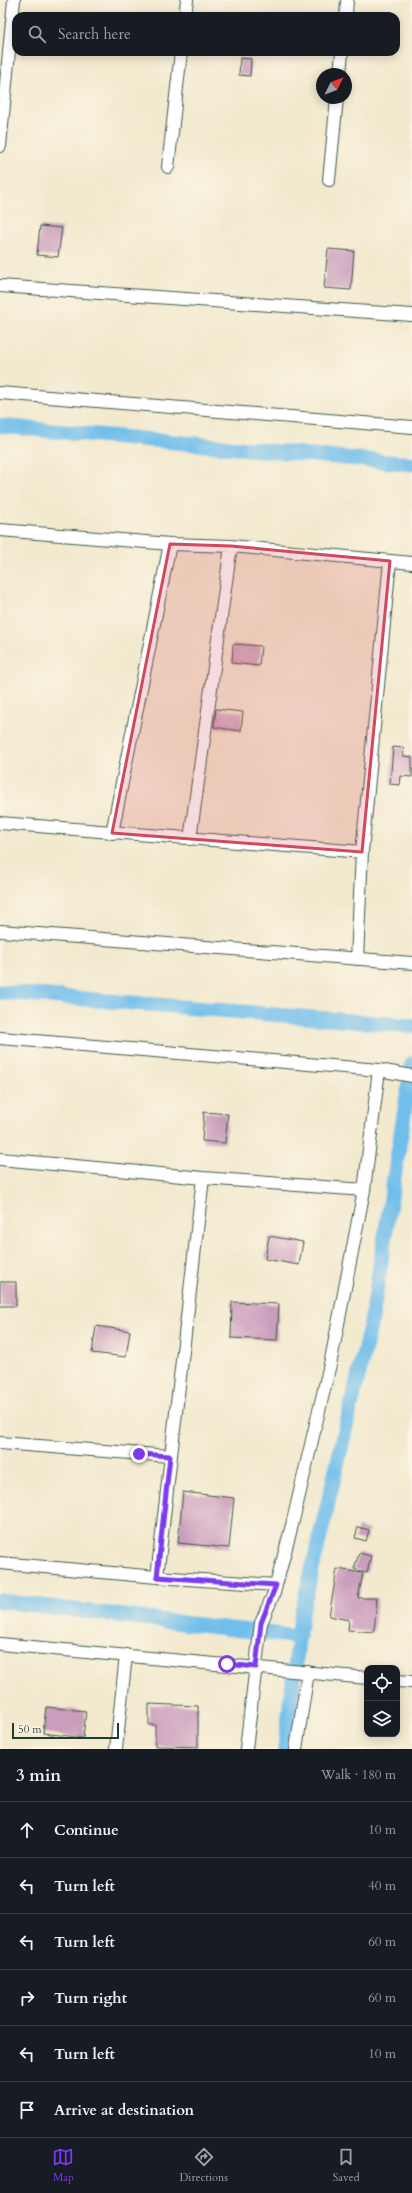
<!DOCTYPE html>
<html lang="en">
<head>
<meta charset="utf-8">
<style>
  body { margin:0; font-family:Cardo,serif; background:#242831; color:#f1f3f6 }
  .controls { position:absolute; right:12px; bottom:12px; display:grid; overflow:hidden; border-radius:8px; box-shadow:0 2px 10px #0003 }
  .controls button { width:36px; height:36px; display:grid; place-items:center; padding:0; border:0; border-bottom:1px solid #363941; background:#171b24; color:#f1f3f6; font:20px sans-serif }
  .compass { position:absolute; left:316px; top:68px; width:36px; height:36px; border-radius:50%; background:#171b24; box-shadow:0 2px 10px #0003; rotate:47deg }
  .scale { position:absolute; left:12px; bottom:10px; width:107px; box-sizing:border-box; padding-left:4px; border:2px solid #1f3d34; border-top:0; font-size:11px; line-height:14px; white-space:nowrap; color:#1f3d34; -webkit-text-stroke:3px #fcf5e5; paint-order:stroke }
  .stop { position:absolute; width:12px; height:12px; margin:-9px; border:3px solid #7c3aed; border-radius:50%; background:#fff }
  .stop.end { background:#7c3aed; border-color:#fff; box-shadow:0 1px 4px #0008 }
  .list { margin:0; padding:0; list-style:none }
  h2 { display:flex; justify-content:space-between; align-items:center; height:52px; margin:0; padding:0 16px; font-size:17px }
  h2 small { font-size:13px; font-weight:400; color:#9ea1a6 }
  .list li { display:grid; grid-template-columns:26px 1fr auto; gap:12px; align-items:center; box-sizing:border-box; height:56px; padding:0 16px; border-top:1px solid #363941 }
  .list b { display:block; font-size:15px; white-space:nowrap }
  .list em { font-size:13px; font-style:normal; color:#9ea1a6 }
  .icon { flex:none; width:22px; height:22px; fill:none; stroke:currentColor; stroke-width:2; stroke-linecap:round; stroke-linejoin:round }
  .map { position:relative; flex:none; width:412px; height:1749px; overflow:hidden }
  .search { position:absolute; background:#171b24; box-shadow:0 2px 10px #0003; left:12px; right:12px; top:12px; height:44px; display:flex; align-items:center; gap:10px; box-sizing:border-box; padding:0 14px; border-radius:12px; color:#9ea1a6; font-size:15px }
  .sheet { height:388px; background:#171b24 }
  nav { display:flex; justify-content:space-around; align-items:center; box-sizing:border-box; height:56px; border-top:1px solid #363941; background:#171b24; font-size:11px; color:#9ea1a6 }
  nav a { display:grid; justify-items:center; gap:2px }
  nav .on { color:#7c3aed }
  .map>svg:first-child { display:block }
</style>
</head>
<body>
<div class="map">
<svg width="412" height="1749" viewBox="0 0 412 1749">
  <rect width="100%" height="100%" fill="#fcf5e5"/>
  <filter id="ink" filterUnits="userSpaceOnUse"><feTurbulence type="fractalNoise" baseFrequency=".025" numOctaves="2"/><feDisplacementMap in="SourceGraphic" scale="8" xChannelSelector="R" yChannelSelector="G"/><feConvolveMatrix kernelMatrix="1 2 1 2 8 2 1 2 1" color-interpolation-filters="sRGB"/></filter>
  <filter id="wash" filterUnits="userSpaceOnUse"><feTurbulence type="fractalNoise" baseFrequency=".012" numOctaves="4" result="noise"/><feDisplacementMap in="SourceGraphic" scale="16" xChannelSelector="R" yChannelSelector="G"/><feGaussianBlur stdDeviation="0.9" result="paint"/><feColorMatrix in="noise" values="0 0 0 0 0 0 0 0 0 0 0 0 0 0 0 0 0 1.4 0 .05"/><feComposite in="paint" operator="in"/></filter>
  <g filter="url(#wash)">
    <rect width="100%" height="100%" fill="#f2e9ce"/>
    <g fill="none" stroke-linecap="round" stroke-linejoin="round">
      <path stroke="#71beeb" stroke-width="15" d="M0,426L412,464
        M0,992L412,1026
        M0,1601L299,1637
        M285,1749L301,1616L372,1318L412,1064"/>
    </g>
    <g id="blocks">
      <path fill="#ca9dbc" d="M240,58L251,59L250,76L239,75Z
        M40,226L62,228L58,257L37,255Z
        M328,249L354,251L351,290L324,288Z
        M233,644L261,646L259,666L232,663Z
        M216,709L243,712L241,731L214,727Z
        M393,747L404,748L403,756L412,757V777L401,776L400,785L390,784Z
        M204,1112L228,1114L225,1143L202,1141Z
        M269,1236L303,1242L299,1265L265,1259Z
        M0,1282H16V1306H0Z
        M232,1302L279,1304L277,1340L231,1338Z
        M96,1326L130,1331L126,1357L92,1353Z
        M183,1492L234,1498L229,1548L178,1543Z
        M358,1527L369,1530L366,1541L355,1538Z
        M359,1553L371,1556L367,1573L354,1569Z
        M337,1569L363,1573L358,1598H377L374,1632L348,1630L349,1620L329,1616Z
        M149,1704L198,1706V1747L155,1746V1725H149Z
        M46,1707L86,1711L83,1738L43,1733Z"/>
    </g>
  </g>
  <g filter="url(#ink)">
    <use href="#blocks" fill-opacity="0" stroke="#3f574b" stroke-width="1"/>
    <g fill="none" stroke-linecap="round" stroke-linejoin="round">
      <g stroke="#3f574b" stroke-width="14">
        <path id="street" d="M185,16L187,0
          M346,16L347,0
          M340,74L342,52
          M0,146L14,0
          M168,167L181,52
          M329,180L337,98
          M0,286L412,315
          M0,393L412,427
          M0,530L170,544L231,546L412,563
          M0,823L362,852L357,959
          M112,833L170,544
          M190,839L231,546
          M362,852L390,561
          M0,931L412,963
          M0,1038L379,1070L412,1076
          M0,1159L203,1178L364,1190
          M0,1443L170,1456
          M0,1563L157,1577L276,1585
          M157,1577L203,1178
          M0,1644L367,1678
          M397,1681L412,1682
          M116,1749L126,1655
          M246,1749L261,1623L274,1593L292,1525L331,1360L364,1190L379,1070
          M296,1749L308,1672"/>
      </g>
      <use href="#street" stroke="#fff" stroke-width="12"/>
    </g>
  </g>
  <g fill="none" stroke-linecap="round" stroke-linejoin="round" filter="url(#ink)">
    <path stroke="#7c3aed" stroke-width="5" d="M139,1454L170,1456L157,1577L276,1585L261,1623L256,1667L227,1664"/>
  </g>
  <path fill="#d1495b" fill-opacity="0.2" stroke="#d1495b" stroke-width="3" stroke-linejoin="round" d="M170,544L231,546L390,561L362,852L112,833Z"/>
</svg>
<div class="controls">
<button><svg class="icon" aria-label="locate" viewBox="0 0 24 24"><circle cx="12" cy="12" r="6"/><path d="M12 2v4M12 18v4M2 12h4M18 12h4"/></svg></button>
<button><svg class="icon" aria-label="layers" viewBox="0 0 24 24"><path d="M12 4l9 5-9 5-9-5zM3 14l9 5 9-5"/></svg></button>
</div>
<svg class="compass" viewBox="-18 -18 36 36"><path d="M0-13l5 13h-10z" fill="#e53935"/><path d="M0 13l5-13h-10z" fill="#9ea1a6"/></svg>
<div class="scale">50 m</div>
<div class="stop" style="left:227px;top:1664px"></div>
<div class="stop end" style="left:139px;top:1454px"></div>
<div class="search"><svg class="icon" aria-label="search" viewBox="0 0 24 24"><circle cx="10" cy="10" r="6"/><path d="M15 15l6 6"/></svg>Search here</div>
</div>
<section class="sheet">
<h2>3 min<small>Walk · 180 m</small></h2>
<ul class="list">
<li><svg class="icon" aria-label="ahead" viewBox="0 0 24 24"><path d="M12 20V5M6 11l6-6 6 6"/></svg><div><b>Continue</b></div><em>10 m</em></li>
<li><svg class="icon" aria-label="left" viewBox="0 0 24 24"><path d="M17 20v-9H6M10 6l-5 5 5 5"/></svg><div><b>Turn left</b></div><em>40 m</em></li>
<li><svg class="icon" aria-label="left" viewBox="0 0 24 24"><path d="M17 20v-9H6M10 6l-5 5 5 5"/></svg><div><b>Turn left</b></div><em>60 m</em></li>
<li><svg class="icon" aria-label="right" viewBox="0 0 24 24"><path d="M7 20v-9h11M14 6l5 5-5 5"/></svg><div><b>Turn right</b></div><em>60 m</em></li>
<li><svg class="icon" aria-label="left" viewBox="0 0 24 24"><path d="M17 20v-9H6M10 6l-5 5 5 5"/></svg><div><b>Turn left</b></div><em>10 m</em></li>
<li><svg class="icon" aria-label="arrive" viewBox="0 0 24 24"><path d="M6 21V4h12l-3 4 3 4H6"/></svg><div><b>Arrive at destination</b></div></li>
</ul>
</section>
<nav>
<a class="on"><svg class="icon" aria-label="map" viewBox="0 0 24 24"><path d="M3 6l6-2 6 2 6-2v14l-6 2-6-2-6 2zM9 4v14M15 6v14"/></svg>Map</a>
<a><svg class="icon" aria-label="directions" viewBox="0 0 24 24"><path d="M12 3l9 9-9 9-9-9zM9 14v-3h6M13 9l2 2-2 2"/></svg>Directions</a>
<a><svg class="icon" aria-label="saved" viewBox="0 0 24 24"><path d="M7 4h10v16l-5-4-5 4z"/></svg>Saved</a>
</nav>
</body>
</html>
